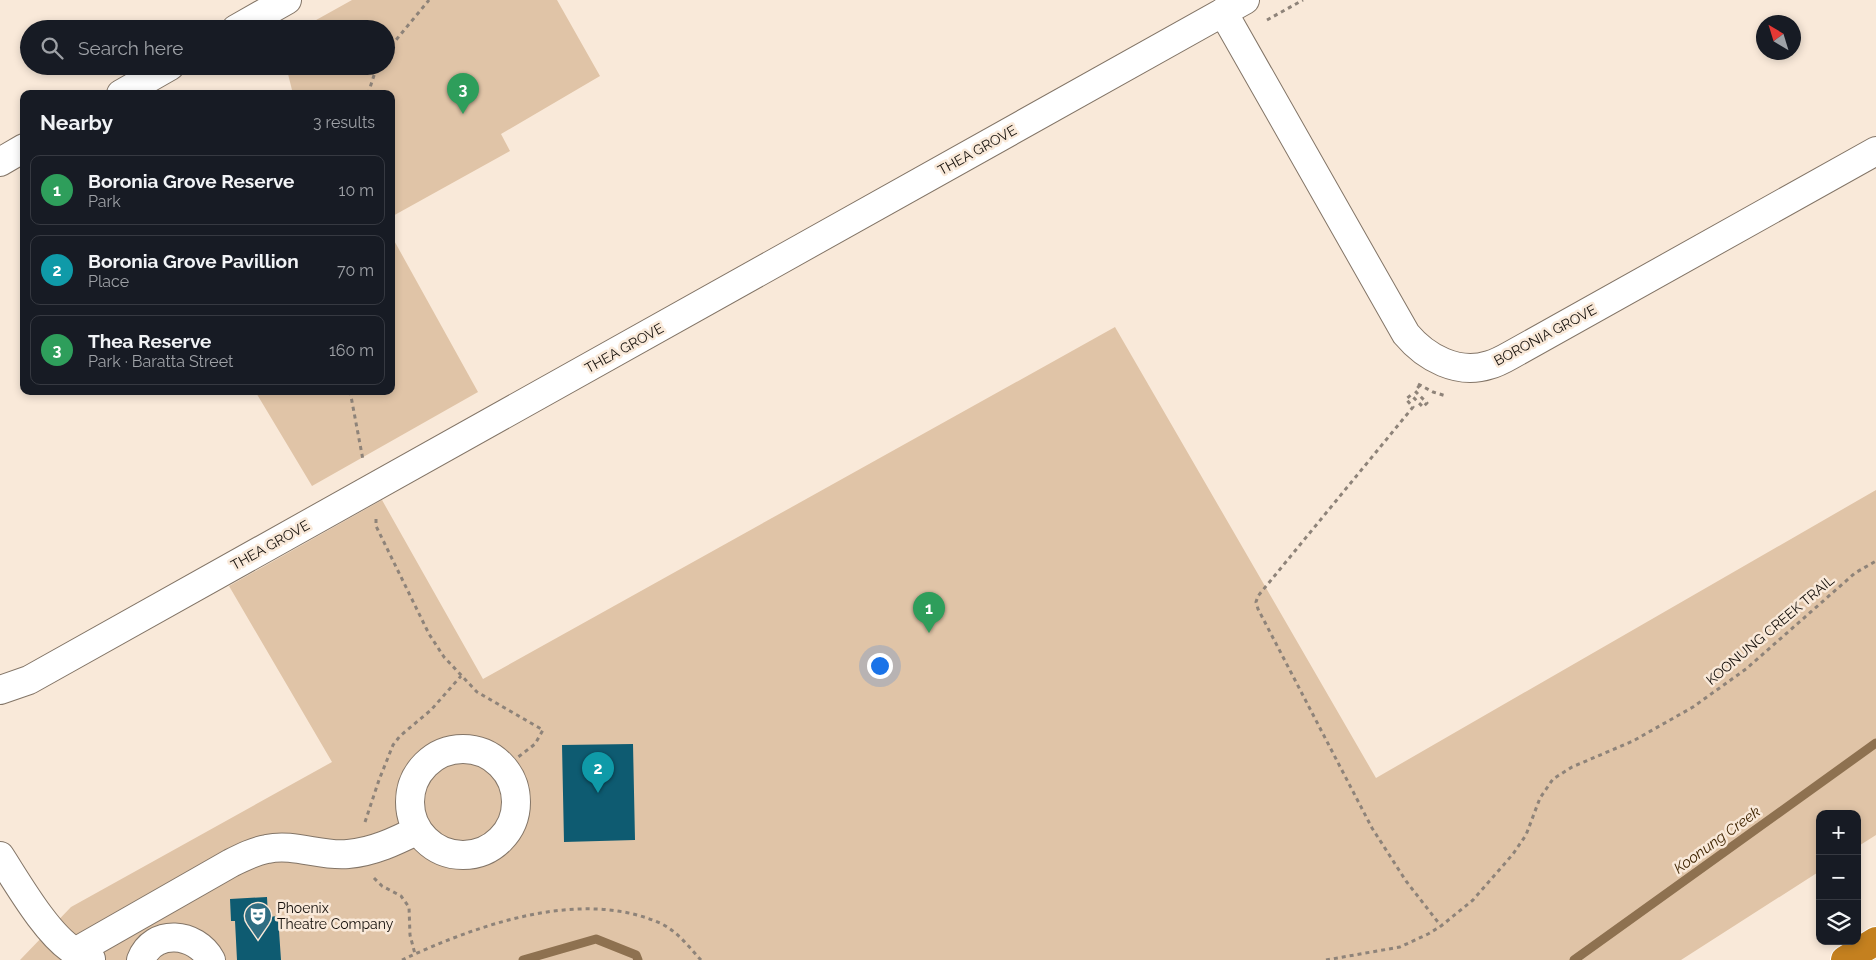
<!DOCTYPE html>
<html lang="en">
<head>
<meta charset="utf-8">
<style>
  body { margin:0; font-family:Raleway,sans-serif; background:#242831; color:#f1f3f6 }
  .controls { position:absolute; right:15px; bottom:15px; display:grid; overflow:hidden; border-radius:10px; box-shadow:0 2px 8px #0003 }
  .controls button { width:45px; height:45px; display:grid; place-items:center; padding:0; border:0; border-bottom:1px solid #363941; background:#171b24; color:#f1f3f6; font:25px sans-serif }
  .compass { position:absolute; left:1756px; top:15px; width:45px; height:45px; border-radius:50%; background:#171b24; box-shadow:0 2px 8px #0003; rotate:322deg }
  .you { position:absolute; left:879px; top:665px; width:18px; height:18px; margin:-12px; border:4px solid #fff; border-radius:50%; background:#1a73e8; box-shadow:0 0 0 8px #1a73e833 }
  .badge { display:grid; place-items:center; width:32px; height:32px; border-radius:50%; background:#0b8043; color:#fff; font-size:16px; font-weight:700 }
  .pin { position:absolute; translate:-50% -41px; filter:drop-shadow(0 1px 2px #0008) }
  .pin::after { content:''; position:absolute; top:26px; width:18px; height:15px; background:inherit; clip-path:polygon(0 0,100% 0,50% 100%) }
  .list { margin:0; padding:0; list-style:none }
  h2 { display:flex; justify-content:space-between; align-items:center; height:65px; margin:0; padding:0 20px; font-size:21px }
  h2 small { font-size:16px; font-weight:400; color:#9ea1a6 }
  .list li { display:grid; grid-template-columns:32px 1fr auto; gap:15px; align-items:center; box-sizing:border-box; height:70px; margin:0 10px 10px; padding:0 10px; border:1px solid #363941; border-radius:10px }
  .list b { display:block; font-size:19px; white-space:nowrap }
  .list p { margin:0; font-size:16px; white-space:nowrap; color:#9ea1a6 }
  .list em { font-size:16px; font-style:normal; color:#9ea1a6 }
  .icon { flex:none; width:28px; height:28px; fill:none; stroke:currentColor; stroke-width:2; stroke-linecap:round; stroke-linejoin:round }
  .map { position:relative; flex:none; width:1876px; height:960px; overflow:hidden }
  .search { position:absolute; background:#171b24; box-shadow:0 2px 8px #0003; left:20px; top:20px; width:375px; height:55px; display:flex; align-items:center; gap:12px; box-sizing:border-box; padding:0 18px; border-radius:28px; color:#9ea1a6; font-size:19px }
  .panel { position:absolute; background:#171b24; box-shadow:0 2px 8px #0003; left:20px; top:90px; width:375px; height:305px; border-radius:10px }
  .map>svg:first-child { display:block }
</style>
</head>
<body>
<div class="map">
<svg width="1876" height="960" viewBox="0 0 1876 960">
  <rect width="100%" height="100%" fill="#f9e9d9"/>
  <path fill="#e0c4a7" d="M352,0H557L600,76L501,134L510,151L391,217V94H293L286,66H386V29H300Z
    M391,235L478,392L312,486L255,391H391Z
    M1115,327L1376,778L1876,490V835L1857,847V814H1820V871L1681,960H20L71,907L332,762L229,586L382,500L483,679Z"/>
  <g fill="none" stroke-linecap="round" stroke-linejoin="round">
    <path stroke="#8e7150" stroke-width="9" d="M523,960L596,939L636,955L638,960
      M1574,960L1876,743"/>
  </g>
  <path fill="#0e5b71" d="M633,744L635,840L564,842L562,745Z
    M267,897L268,917L278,916L281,960H237L235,921H231L230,899Z"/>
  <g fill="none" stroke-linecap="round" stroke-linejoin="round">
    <g stroke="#837567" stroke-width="30">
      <path id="minor" d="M1223,12L1406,334C1426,358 1458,375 1489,365C1497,363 1504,359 1511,355L1876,151
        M236,29L287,0
        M121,94L170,66
        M0,162L24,148
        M0,690L29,680L1245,0
        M410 802a53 53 0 1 1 106 0a53 53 0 1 1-106 0Z
        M0,856C17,882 47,935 74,951C79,955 86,957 91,959
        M75,952L231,863C243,857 255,851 267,849C294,843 322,857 348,854C373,852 396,841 418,830
        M141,960C153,928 196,932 211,960"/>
    </g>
    <g stroke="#fff" stroke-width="30">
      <path id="highway" d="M1845,960L1876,941"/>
    </g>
    <path stroke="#8e8379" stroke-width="3" stroke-dasharray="4 4" stroke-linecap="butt" d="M1267,20L1303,0
      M386,52L429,0
      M368,94L377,66
      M1418,384L1433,392L1446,396
      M1420,385L1415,391L1427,403L1423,407L1411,395L1406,399L1413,407L1258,596L1256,602L1258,609L1372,828L1406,881L1441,926
      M350,391L363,460
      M376,519V526L429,634L444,657L477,692L543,730L535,744L504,768
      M365,822L379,780L393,745L400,736L431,710L461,676
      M374,878L382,886L401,896L409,907L410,935L415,954
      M402,960C477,925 582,887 662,924C678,932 689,947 701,960
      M1326,960L1400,947L1428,934L1441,926L1473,900L1513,854L1526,835L1540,798L1553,779L1572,767L1633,741L1693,707L1746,669L1855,573L1876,561"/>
    <use href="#minor" stroke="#fff" stroke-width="28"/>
    <use href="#highway" stroke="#c4801f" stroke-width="28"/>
  </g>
  <defs>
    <g id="theatre-pin" transform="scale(1.4375)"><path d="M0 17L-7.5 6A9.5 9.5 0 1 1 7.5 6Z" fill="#2f6e83" stroke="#f9e9d9"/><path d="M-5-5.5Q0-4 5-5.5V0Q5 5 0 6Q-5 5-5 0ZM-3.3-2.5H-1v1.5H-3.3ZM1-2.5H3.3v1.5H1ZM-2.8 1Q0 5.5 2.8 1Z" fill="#fff"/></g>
  </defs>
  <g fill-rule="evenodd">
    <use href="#theatre-pin" x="258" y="916"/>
  </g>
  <g text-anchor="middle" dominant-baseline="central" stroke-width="5" stroke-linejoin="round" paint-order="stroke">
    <g font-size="14" fill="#140f0a" stroke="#f9e9d9">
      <text transform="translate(977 150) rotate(-29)">THEA GROVE</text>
      <text transform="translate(1545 335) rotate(-28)">BORONIA GROVE</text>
      <text transform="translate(624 348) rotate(-29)">THEA GROVE</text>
      <text transform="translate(270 545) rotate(-29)">THEA GROVE</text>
      <text transform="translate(1770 630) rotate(-40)">KOONUNG CREEK TRAIL</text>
    </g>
    <g font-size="14" fill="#140f0a" stroke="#f9e9d9" text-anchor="start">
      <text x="277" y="908">Phoenix<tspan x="277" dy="16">Theatre Company</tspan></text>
    </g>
    <g font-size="15" font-style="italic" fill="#3f2400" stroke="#f9e9d9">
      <text transform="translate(1717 840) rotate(-36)">Koonung Creek</text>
    </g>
  </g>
</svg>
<div class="controls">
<button>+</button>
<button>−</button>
<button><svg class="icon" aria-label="layers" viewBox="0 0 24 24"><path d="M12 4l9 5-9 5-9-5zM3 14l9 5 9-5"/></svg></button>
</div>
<svg class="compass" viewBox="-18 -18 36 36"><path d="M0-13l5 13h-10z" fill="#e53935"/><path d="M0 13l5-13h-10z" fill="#9ea1a6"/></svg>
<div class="you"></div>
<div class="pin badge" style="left:929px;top:633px;background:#2e9e5b">1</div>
<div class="pin badge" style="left:598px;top:793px;background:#0f9aa8">2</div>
<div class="pin badge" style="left:463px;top:114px;background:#2e9e5b">3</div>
<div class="search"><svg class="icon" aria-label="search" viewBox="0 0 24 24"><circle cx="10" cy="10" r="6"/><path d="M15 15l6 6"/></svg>Search here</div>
<section class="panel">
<h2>Nearby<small>3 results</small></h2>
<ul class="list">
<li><span class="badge" style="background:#2e9e5b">1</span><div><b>Boronia Grove Reserve</b><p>Park</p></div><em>10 m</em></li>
<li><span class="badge" style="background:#0f9aa8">2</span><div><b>Boronia Grove Pavillion</b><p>Place</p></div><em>70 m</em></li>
<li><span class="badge" style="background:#2e9e5b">3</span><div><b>Thea Reserve</b><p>Park · Baratta Street</p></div><em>160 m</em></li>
</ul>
</section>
</div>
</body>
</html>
